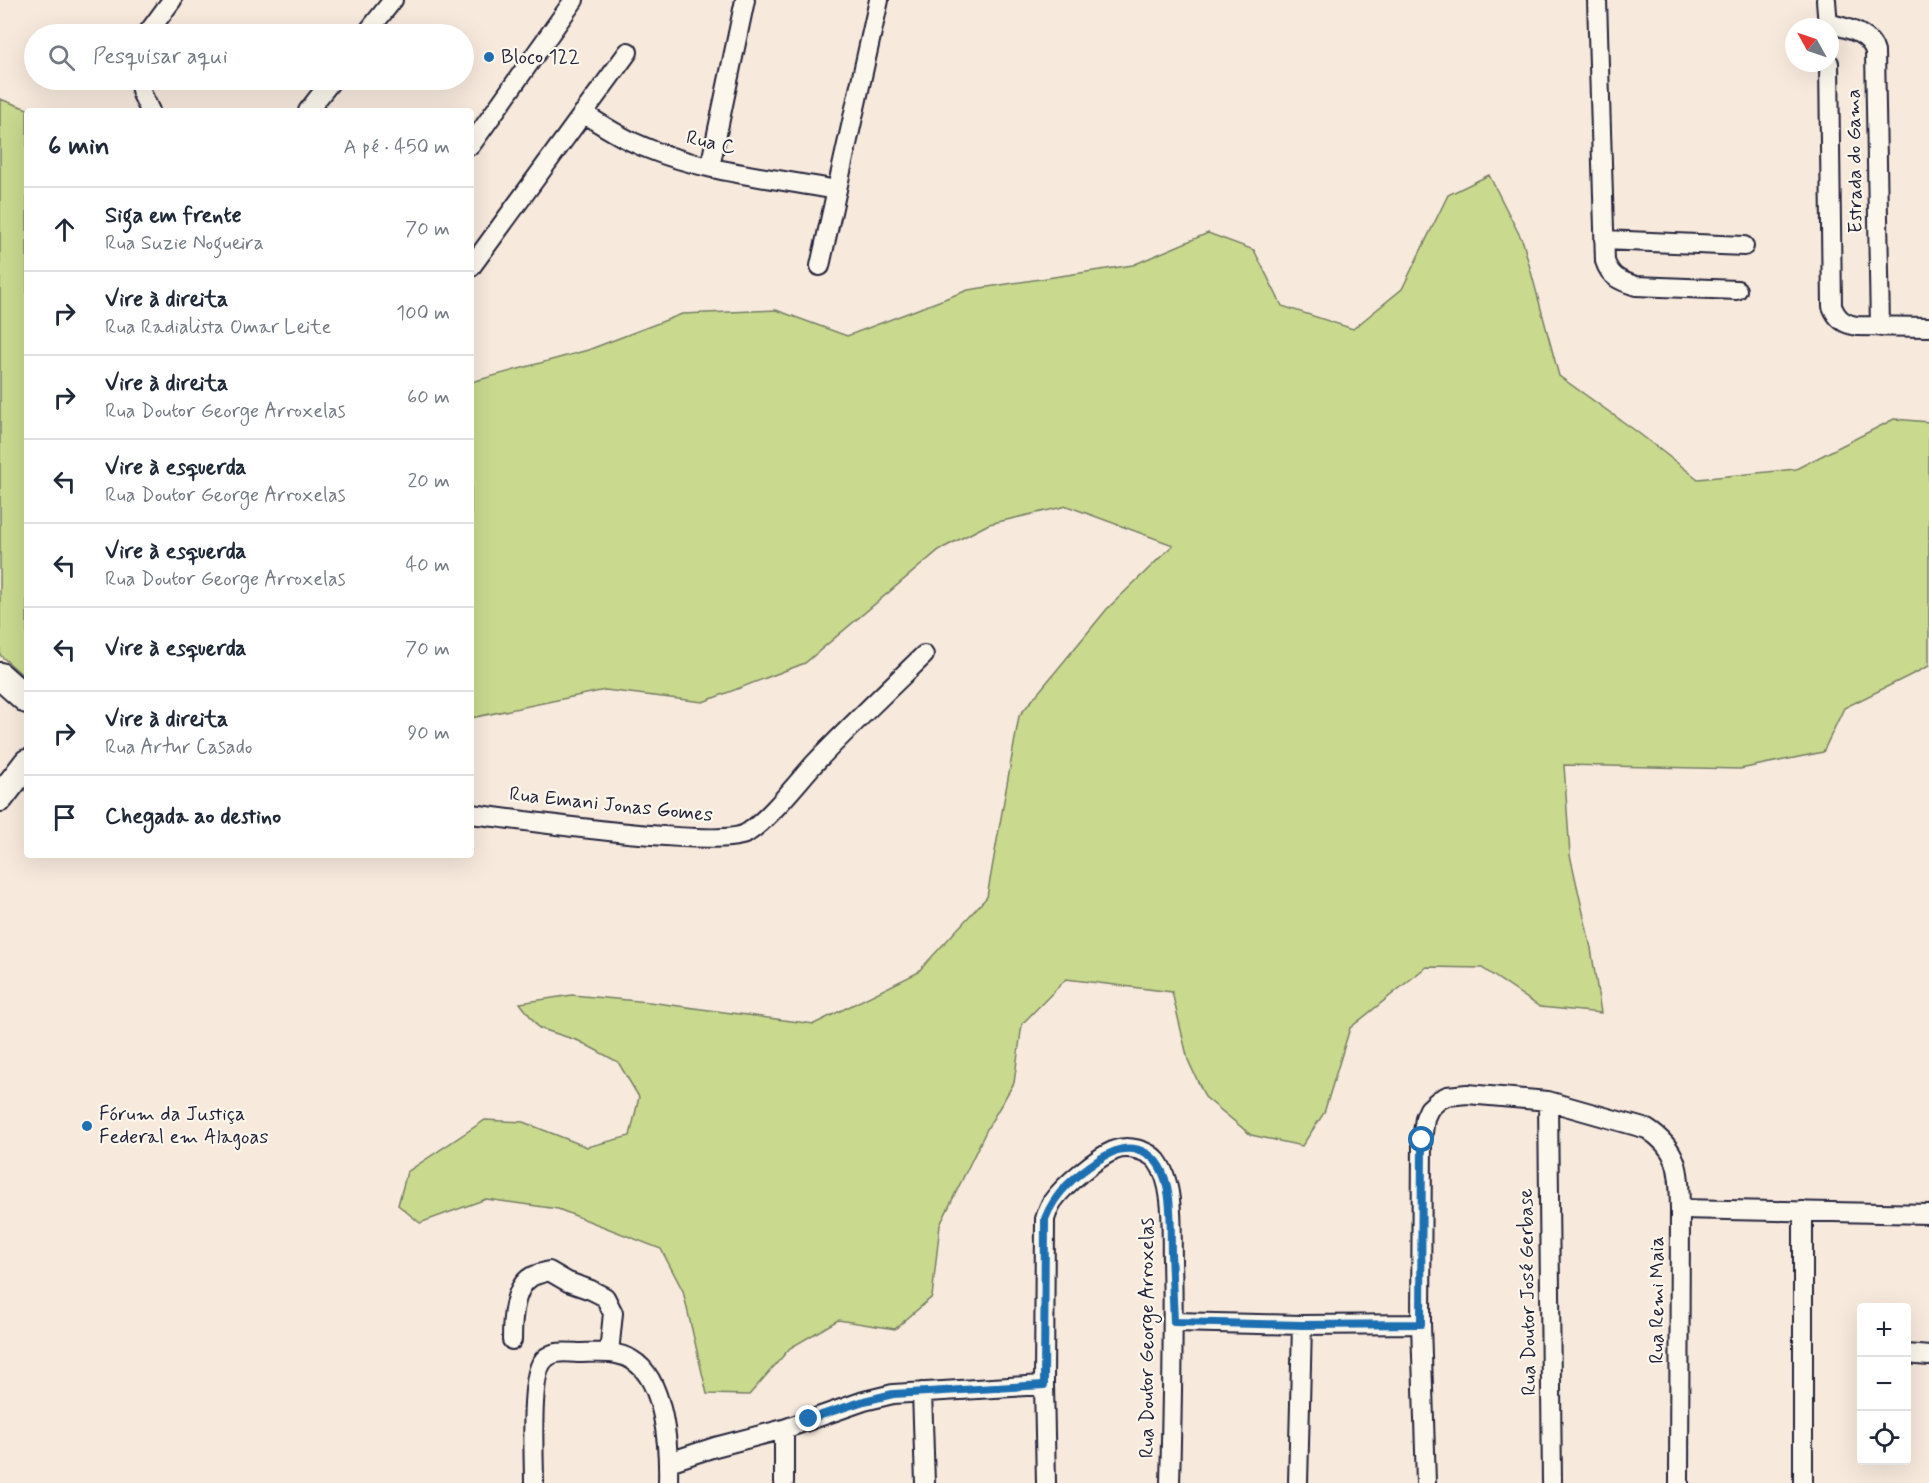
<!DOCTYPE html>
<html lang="pt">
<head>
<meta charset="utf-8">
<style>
  body { margin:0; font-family:Mynerve,sans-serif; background:#f2f2f3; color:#1f2937 }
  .controls { position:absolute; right:18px; bottom:18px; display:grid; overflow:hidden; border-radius:6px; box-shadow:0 6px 24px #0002 }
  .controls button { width:54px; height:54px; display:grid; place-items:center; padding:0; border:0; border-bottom:2px solid #e0e1e3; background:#fff; color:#1f2937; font:30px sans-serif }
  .compass { position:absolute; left:1785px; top:18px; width:54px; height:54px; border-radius:50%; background:#fff; box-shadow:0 6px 24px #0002; rotate:310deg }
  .stop { position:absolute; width:18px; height:18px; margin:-14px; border:4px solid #1f6fb2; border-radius:50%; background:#fff }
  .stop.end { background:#1f6fb2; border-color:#fff; box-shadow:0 2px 6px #0008 }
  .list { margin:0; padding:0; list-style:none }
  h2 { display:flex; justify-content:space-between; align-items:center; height:78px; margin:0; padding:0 24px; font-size:26px }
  h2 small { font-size:20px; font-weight:400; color:#747a83 }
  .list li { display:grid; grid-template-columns:39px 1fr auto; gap:18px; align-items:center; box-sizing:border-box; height:84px; padding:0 24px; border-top:2px solid #e0e1e3 }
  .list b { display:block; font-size:22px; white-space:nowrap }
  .list p { margin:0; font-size:20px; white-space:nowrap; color:#747a83 }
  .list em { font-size:20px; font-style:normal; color:#747a83 }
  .icon { flex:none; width:33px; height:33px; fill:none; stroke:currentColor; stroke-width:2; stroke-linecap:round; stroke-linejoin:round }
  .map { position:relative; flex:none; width:1929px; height:1483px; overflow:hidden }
  .search { position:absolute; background:#fff; box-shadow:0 6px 24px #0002; left:24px; top:24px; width:450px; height:66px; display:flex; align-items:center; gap:15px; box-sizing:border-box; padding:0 21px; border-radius:33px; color:#747a83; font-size:22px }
  .panel { position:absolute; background:#fff; box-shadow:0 6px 24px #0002; left:24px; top:108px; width:450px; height:750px; border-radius:6px }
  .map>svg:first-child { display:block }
</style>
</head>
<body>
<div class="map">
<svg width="1929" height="1483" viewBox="0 0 1929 1483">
  <rect width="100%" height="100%" fill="#f7e9dc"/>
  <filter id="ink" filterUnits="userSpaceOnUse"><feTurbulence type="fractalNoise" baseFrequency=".0167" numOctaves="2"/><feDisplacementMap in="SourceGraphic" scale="12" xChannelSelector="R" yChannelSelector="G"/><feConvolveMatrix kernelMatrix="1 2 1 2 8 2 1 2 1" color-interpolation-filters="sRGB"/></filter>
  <g filter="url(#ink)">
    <path fill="#c9d98e" stroke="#767e64" stroke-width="1.5" d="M0,99L33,111H27V679L0,655Z
      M1489,175L1523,242L1559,376L1636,431L1698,479L1796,469L1894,419L1929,422V666L1844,708L1823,752L1740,769L1564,765L1570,855L1591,948L1601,1013L1540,1007L1482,968L1426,967L1350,1028L1324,1113L1302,1146L1251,1135L1205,1097L1188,1060L1172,992L1066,979L1022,1024L1014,1083L988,1127L940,1225L932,1297L895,1329L838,1320L790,1348L749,1395L707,1394L683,1291L661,1249L558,1209L486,1199L420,1223L398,1205L407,1172L485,1120L523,1122L587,1147L630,1136L639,1097L618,1062L579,1041L539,1028L520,1003L572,995L649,1002L814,1024L917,973L987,897L1019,716L1107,609L1173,545L1067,506L989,524L939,550L805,663L703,702L605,690L471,718V382L588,350L682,314L776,310L847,336L968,290L1133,265L1208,233L1254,250L1282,306L1353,329L1402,289L1448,195Z"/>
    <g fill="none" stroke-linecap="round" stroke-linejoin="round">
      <g stroke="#22223b" stroke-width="22">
        <path id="street" d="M1597,0L1605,261C1610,277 1620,281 1636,286L1737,290
          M1826,0L1828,27
          M1828,23C1845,28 1870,32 1875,52L1880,327
          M147,34L172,0
          M366,34L393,0
          M1829,63L1832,306C1837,319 1844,324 1857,326L1929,327
          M139,80L142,94L150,111
          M308,111L332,80
          M583,113C600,124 617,135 635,143C695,171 773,178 837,190
          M471,145L574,0
          M710,167L745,0
          M1604,240L1744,246
          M820,266L879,0
          M471,267L628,52
          M471,814C514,819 721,850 747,833C768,820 796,784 814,764C849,727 887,691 924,655
          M1548,1101L1552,1483
          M1680,1209L1929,1214
          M1174,1322L1302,1325L1421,1324
          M512,1340C512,1322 513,1288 531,1277C536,1274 543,1273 549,1271L568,1282L591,1290L605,1297L613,1313L609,1353
          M1906,1354L1929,1356
          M922,1392L925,1483
          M784,1429V1483
          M669,1462L715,1447L784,1429L864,1401L893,1394L1044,1385
          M534,1483C534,1456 530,1385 541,1364C549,1350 563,1352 578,1353C595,1353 616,1350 632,1360C665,1379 669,1448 668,1483
          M1046,1483L1044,1385L1045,1219C1047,1213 1049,1207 1052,1202C1064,1185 1096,1158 1115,1150C1128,1145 1148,1150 1157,1161C1175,1185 1171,1231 1172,1259C1174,1334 1172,1408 1170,1483
          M1298,1483L1302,1325
          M1426,1483L1421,1324L1422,1140L1425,1118L1429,1109L1439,1100L1447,1096L1467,1094L1548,1101L1647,1129C1681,1151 1679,1173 1680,1209L1679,1483
          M1803,1483V1211"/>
      </g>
      <g stroke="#22223b" stroke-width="30">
        <path id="secondary" d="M0,676L27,700
          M0,798L27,763"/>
      </g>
      <use href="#street" stroke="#fbf7ec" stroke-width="18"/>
      <use href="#secondary" stroke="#fbf7ec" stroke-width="26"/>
    </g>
  </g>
  <g fill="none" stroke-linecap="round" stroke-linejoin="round" filter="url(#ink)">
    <path stroke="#1f6fb2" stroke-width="8" d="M809,1419L864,1401L893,1394L1044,1385L1045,1219C1055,1192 1076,1175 1100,1159C1113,1151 1123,1146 1139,1150C1176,1161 1170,1222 1171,1253C1172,1276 1173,1299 1174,1322L1302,1325L1421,1324L1422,1140"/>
  </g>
  <g fill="#1f6fb2" stroke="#fbf7ec" stroke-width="2">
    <circle cx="489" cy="57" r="6"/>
    <circle cx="87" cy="1126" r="6"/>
  </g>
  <g text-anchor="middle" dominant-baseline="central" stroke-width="4.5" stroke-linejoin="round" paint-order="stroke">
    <g font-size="20" fill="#22223b" stroke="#fbf7ec" text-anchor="start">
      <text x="501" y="57">Bloco 122</text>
      <text x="99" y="1114">Fórum da Justiça<tspan x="99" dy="23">Federal em Alagoas</tspan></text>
    </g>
    <g font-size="20" fill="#22223b" stroke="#fbf7ec">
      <text transform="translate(711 143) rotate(13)">Rua C</text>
      <text transform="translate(1855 161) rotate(-91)">Estrada do Gama</text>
      <text transform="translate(611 805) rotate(6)">Rua Emani Jonas Gomes</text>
      <text transform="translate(1528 1292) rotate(-91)">Rua Doutor José Gerbase</text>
      <text transform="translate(1657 1300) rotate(-90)">Rua Remi Maia</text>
      <text transform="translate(1147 1338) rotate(-90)">Rua Doutor George Arroxelas</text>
    </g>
  </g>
</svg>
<div class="controls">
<button>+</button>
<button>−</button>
<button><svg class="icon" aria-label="locate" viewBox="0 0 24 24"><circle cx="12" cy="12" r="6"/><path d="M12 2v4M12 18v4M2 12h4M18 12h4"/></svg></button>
</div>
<svg class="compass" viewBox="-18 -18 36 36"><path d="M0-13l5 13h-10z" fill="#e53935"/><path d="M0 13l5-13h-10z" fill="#747a83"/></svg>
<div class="stop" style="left:1422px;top:1140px"></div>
<div class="stop end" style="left:809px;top:1419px"></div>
<div class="search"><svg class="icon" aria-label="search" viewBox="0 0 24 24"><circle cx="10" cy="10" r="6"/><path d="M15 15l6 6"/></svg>Pesquisar aqui</div>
<section class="panel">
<h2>6 min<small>A pé · 450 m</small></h2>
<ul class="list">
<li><svg class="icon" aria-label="ahead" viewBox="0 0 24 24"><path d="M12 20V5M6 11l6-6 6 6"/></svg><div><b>Siga em frente</b><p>Rua Suzie Nogueira</p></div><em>70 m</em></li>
<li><svg class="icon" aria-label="right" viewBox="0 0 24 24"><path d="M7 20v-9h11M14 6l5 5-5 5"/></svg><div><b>Vire à direita</b><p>Rua Radialista Omar Leite</p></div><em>100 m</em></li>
<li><svg class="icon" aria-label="right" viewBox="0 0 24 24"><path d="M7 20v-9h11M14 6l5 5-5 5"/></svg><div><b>Vire à direita</b><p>Rua Doutor George Arroxelas</p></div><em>60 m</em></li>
<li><svg class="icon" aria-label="left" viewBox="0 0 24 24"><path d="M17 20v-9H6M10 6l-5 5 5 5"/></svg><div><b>Vire à esquerda</b><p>Rua Doutor George Arroxelas</p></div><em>20 m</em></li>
<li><svg class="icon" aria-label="left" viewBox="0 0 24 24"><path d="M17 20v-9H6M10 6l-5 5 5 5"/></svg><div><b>Vire à esquerda</b><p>Rua Doutor George Arroxelas</p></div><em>40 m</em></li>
<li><svg class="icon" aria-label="left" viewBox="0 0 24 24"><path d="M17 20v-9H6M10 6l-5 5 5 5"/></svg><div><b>Vire à esquerda</b></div><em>70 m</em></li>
<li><svg class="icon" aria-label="right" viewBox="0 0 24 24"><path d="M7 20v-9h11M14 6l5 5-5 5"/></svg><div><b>Vire à direita</b><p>Rua Artur Casado</p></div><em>90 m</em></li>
<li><svg class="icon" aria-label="arrive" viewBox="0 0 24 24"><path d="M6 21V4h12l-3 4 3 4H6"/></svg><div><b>Chegada ao destino</b></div></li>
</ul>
</section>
</div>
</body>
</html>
